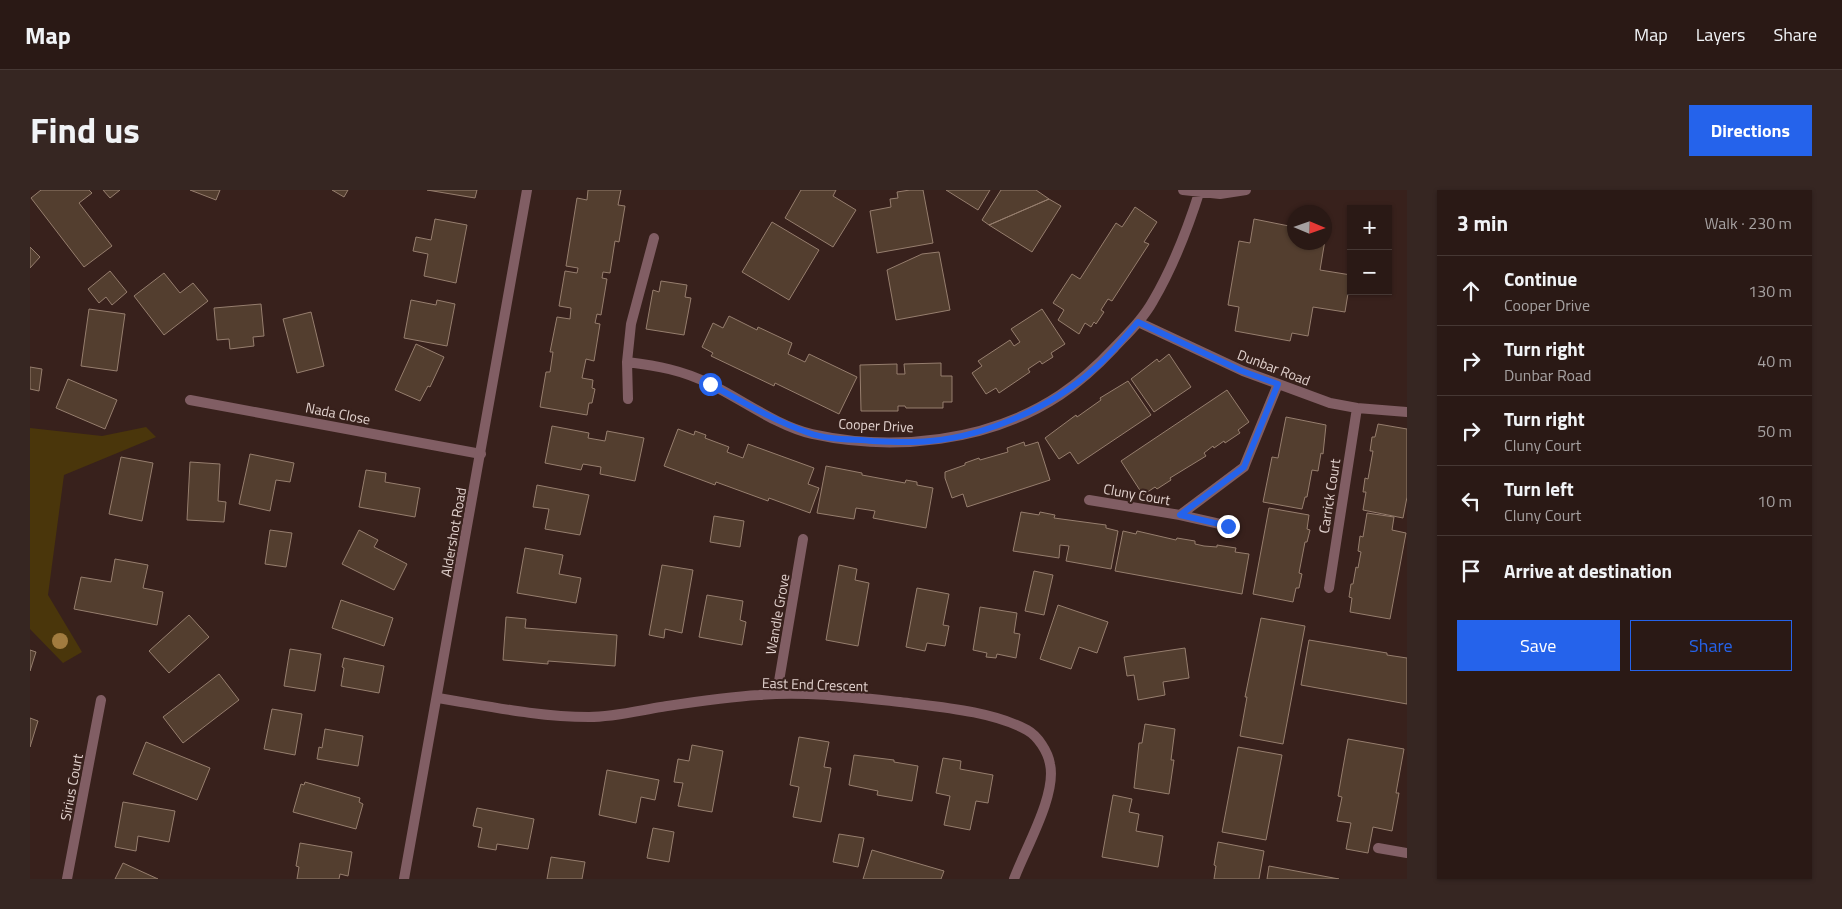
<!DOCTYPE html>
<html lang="en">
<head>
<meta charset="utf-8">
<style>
  body { margin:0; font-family:"Titillium Web",sans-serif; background:#362622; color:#f1f3f6 }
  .controls { position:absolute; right:15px; top:15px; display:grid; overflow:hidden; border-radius:0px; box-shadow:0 1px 4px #0004 }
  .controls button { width:45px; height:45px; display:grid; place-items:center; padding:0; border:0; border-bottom:1px solid #463834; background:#2a1915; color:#f1f3f6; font:25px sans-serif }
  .compass { position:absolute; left:1257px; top:15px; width:45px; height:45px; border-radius:50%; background:#2a1915; box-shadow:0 1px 4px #0004; rotate:92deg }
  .stop { position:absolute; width:15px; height:15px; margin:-11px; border:4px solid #2563eb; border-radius:50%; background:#fff }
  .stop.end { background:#2563eb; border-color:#fff; box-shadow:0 1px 5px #0008 }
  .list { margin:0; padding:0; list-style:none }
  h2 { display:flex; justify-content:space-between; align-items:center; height:65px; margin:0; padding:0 20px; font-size:21px }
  h2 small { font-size:16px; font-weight:400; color:#a5a0a0 }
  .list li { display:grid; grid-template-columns:32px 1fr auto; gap:15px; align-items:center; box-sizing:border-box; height:70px; padding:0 20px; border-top:1px solid #463834 }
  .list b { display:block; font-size:19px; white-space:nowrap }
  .list p { margin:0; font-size:16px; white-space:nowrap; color:#a5a0a0 }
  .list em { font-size:16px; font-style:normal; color:#a5a0a0 }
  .actions { display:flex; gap:10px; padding:15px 20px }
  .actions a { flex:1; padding:11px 0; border:1px solid #2563eb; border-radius:0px; text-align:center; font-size:18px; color:#2563eb }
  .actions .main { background:#2563eb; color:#fff }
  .icon { flex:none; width:28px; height:28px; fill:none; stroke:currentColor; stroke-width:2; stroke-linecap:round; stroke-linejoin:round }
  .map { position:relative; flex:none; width:1377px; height:689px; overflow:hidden; border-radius:0px }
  header { display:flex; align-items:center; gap:30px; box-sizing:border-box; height:70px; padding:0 25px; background:#2a1915; border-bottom:1px solid #463834 }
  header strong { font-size:24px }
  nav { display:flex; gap:28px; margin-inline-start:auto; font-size:18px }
  .intro { display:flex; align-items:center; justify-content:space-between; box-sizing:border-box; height:120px; padding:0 30px }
  h1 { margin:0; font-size:35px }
  .button { padding:12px 22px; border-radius:0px; background:#2563eb; color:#fff; font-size:18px; font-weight:700 }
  main { display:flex; gap:30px; padding:0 30px }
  aside { flex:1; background:#2a1915; border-radius:0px; box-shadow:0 1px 4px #0004 }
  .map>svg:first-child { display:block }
</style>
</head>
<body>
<header>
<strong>Map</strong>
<nav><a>Map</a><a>Layers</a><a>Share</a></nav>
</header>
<div class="intro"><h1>Find us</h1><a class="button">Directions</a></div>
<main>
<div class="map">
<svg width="1377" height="689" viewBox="0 0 1377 689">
  <rect width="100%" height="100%" fill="#38211c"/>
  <path fill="#4a360b" d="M116,237L126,247L34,285L18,405L52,462L33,473L0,439V238L72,246Z"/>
  <path fill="#533e2f" stroke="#967e6e" d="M11,0H59L62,3L49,13L82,56L54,77L1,8Z
    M73,0H90L80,8Z
    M160,0H190L186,10Z
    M302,0H318L314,7Z
    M397,0H447L445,8Z
    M558,0H591L588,15L595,16L589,52L585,51L580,83L573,82L572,88L577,89L571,125L567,124L565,133L570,134L564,171L556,169L552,188L563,190L562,198L565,199L562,213H559L557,225L510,217L516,182H520L523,162H520L527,127L540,129L541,118L529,116L535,81L547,83L548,78L536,76L547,8L557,10Z
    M771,0H806L803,6L826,20L803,57L755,28Z
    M880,0H893L903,53L847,63L840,21L861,17L860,9L868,8L867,2Z
    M916,0H960L948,20Z
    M971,0H1006L1019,9L959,35L952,30Z
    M1019,9L1031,16L1002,62L959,35Z
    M1105,17L1127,32L1114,52L1119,54L1082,111L1078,109L1071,120L1074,122L1066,134L1064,132L1061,137L1055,133L1049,144L1028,130L1034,120L1023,113L1042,84L1050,89L1086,33L1092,37Z
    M405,29L437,35L426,93L394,86L398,64L383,61L386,47L401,50Z
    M1224,29L1264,37V52H1294L1295,50L1290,80L1321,85L1315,122L1283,117L1278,146L1262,143L1260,151L1205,141L1209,117L1198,115L1209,51L1220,53Z
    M742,32L789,60L759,110L712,82Z
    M0,57L10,67L0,78Z
    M909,62L920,120L866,130L857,80L892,64Z
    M80,81L97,102L82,115L76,107L69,113L58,99Z
    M134,83L150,103L163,93L178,111L134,145L104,106Z
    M631,91L657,95L655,107L661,108L654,145L616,139L623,100L629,102Z
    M381,110L406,115L407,110L425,114L417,156L374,148Z
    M231,114L234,146L223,147L224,156L200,159L199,149L187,150L184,118Z
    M59,119L95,124L87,181L51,176Z
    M1012,119L1035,154L1021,163L1023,167L1012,174L1010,171L998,179L1000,182L969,203L966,198L956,204L942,183L952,176L948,171L980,150L984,156L990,152L981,139Z
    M281,122L294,176L267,183L253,129Z
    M699,126L727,140L728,137L762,153L758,164L775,172L779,164L827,187L809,224L745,193L744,196L681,166L683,163L672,157L683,133L693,138Z
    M386,154L414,167L400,197L398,196L390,211L365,200Z
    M1139,164L1161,197L1124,222L1101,189L1127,169L1129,172Z
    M911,173V186H922V212H913V218H876L875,216H868V221H831L830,175L867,174V184H875L874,174Z
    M0,177L12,179L9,201L0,199Z
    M38,189L87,210L75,239L26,218Z
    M1098,191L1121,225L1048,274L1040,262L1029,269L1015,248L1046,225L1047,227L1071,210L1070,208Z
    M1197,200L1219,232L1208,240L1210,243L1195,253L1194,251L1184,258L1183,256L1174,263L1176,266L1140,288L1141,290L1127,299L1125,297L1113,305L1091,271Z
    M1256,227L1296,235L1293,264L1291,263L1288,281L1282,280L1277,307H1275L1272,319L1233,312L1242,267L1248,268Z
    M1348,234L1377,239V307L1373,328L1333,320L1336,302H1333L1335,288L1338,289L1343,261H1340L1342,247H1345Z
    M522,236L559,243L558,248L575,251L577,241L614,248L605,291L570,284L571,277L553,274L551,280L515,273Z
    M648,239L664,245L665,241L676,245L675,248L699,257L697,262L713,268L718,254L784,278L778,294L789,298L780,323L739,308L738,311L686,292L685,295L634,276Z
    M994,252L995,256L1008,252L1020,290L937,317L933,304L922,308L915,288V282L935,275V273L949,268L950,270L978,262L977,258Z
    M220,264L264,273L260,292L246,290L240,321L209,314Z
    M91,267L123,273L112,331L79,324Z
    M160,272L190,274L188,311L196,312L194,332L157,330Z
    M796,276L832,283V285L875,293L876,290L887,292V295L903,298L896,338L843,328L845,321L826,318L824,329L787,323Z
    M336,280L356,283L355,292L390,298L385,327L329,317Z
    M507,295L559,305L550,345L515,339L519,319L503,317Z
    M1239,318L1279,325L1277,339L1280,340L1277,352H1275L1269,383L1272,384L1269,398H1266L1263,412L1223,404Z
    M991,322L1009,325L1010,322L1025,325L1024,328L1076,335V338L1088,341L1081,379L1036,371L1039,356L1030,355L1029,368L983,361Z
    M1337,323L1364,327L1362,340L1376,343L1360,429L1320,422L1322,408L1319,407L1321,394H1323L1326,377L1328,378L1331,362L1328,361L1330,346L1333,347Z
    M684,326L714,331L710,357L680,352Z
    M240,340L262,343L256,377L235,374Z
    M329,340L348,350L344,357L377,374L364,400L312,374Z
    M1093,341L1106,344L1107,341L1146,350L1147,348L1165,351V354L1174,356L1187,357V355L1206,358L1205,362L1219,364L1212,404L1085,381Z
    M495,358L533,365L529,384L551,388L546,413L487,403Z
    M85,369L118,375L113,398L133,402L127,435L44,419L51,387L81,392Z
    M632,375L663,380L652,443L635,439L634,448L619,445Z
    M809,375L827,379L825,390L839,393L828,456L796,450Z
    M1004,381L1023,385L1014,425L995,421Z
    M887,398L919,404L913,435L919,436L915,456L897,453L895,461L876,457Z
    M677,405L713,411L710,430L716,432L712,455L669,447Z
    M311,410L363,428L354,456L302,438Z
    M1028,415L1078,432L1067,463L1049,457L1041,479L1010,469Z
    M950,417L987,423L984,443L990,444L986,468L967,464L966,468L956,467L957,463L943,460Z
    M159,425L179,447L139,483L119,461Z
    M476,427L496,429L495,438L587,445L585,476L518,471V474L473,470Z
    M1231,428L1275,436L1253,554L1210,546L1217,507H1215Z
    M1279,450L1357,463V465L1377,468V514L1271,495Z
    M1155,458L1159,488L1133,492L1135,505L1108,510L1104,485L1097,486L1094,467Z
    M260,459L291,464L285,501L254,496Z
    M0,460L6,462L0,481Z
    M314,468L354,476L349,503L311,496L314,478L312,477Z
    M189,484L209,510L153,553L133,527Z
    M242,519L272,524L265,565L234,559Z
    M0,528L8,531L0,557Z
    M1115,534L1145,539L1141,570H1144L1139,604L1104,598L1109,553H1112Z
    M295,539L333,546L328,576L287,569L289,557L292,558Z
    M769,547L799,552L794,577L801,578L791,632L763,627L769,597L760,595Z
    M1318,549L1374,559L1366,603H1369L1362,641L1343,637L1338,663L1316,659L1321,633L1307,631L1312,607L1308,606Z
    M116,552L180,578L167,610L103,584Z
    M662,555L693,561L682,622L648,616L653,593L644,592L648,569L659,571Z
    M1208,557L1252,565L1236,650L1192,642Z
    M824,565L864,570V572L888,576L882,611L847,605L848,601L819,595Z
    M913,568L931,571L930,579L963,585L958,613L946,611L940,640L914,635L920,606L906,603Z
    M577,580L629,590L625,610L611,607L606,633L569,625Z
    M275,592L330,608L329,612L333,614L326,639L263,622L271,594L274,595Z
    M1083,605L1102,609L1099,622L1109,624L1106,641L1133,646L1128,677L1072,667Z
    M93,612L145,621L139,652L108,646L106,661L85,657Z
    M447,618L504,629L498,659L467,654L466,660L448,657L452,638L443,636Z
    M623,638L644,642L639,672L617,668Z
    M809,644L834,648L828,677L803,672Z
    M1188,652L1234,661L1229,689H1184L1186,676L1184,675Z
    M270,653L322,662L318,686L310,684L309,689H267L269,677L266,676Z
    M842,660L914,681L911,689H833Z
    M521,667L555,672L552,689H517Z
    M93,673L128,689H85Z
    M1239,676L1309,689H1237Z"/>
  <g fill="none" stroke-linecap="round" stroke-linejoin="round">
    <path stroke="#815e64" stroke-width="10" d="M1348,658L1377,663"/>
    <path stroke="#815e64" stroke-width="10" d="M1153,0L1190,4L1216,0
      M1108,132L1213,181L1300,213L1327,218L1377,222
      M597,172C628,176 652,180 680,194C713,210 747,236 782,244C864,262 959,252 1030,205C1051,191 1068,175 1084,158C1098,143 1113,129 1123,111C1143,77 1158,38 1170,0
      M598,209L597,172L601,134L624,48
      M160,210L451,264
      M1059,310L1150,325L1199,336
      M1150,325L1214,277L1248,194
      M1299,398L1327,218
      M747,503L773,349
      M408,508C458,516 508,527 559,527C583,527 607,521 631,517C664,512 696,507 729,505C776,501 824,507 870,512C909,517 962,521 997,540C1008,546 1018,562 1020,574C1027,605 995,659 984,689
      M37,689L71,510"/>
    <path stroke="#815e64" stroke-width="10" d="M374,689L497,0"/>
  </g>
  <circle fill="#a17b3f" cx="30" cy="451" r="8"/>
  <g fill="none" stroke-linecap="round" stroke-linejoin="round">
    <path stroke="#2563eb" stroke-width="6" d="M680,194C713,212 744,231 779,243C798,250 822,249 843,251C861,252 881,253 900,251C956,246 1022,217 1064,179C1080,165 1094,148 1108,132L1212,181L1248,194L1214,277L1150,325L1198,336"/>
  </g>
  <g text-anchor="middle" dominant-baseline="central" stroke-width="4.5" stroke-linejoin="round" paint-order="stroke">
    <g font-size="14" fill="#e3d3cf" stroke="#38211c">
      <text transform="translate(1244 177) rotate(21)">Dunbar Road</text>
      <text transform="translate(308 223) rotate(11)">Nada Close</text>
      <text transform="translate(846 235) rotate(3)">Cooper Drive</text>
      <text transform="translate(1107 304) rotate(10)">Cluny Court</text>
      <text transform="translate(1299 306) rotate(-81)">Carrick Court</text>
      <text transform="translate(423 342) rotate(-80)">Aldershot Road</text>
      <text transform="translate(747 424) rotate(-80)">Wandle Grove</text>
      <text transform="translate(785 494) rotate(2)">East End Crescent</text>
      <text transform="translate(41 597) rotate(-79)">Sirius Court</text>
    </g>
  </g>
</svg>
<div class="controls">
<button>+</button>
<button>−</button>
</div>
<svg class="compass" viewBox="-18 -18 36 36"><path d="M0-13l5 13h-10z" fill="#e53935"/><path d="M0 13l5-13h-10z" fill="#a5a0a0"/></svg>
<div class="stop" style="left:680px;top:194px"></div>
<div class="stop end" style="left:1198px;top:336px"></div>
</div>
<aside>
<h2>3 min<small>Walk · 230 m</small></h2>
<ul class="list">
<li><svg class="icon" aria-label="ahead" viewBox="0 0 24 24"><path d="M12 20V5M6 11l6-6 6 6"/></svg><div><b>Continue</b><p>Cooper Drive</p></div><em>130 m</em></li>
<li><svg class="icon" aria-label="right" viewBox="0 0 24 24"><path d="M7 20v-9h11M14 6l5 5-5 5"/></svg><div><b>Turn right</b><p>Dunbar Road</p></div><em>40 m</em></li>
<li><svg class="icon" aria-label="right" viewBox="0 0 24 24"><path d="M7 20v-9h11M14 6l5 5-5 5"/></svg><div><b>Turn right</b><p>Cluny Court</p></div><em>50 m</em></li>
<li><svg class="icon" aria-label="left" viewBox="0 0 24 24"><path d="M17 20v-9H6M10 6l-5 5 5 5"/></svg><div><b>Turn left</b><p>Cluny Court</p></div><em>10 m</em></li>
<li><svg class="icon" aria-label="arrive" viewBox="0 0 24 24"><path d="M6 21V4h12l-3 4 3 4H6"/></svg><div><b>Arrive at destination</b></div></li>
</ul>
<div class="actions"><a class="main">Save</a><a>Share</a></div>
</aside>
</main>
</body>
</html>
